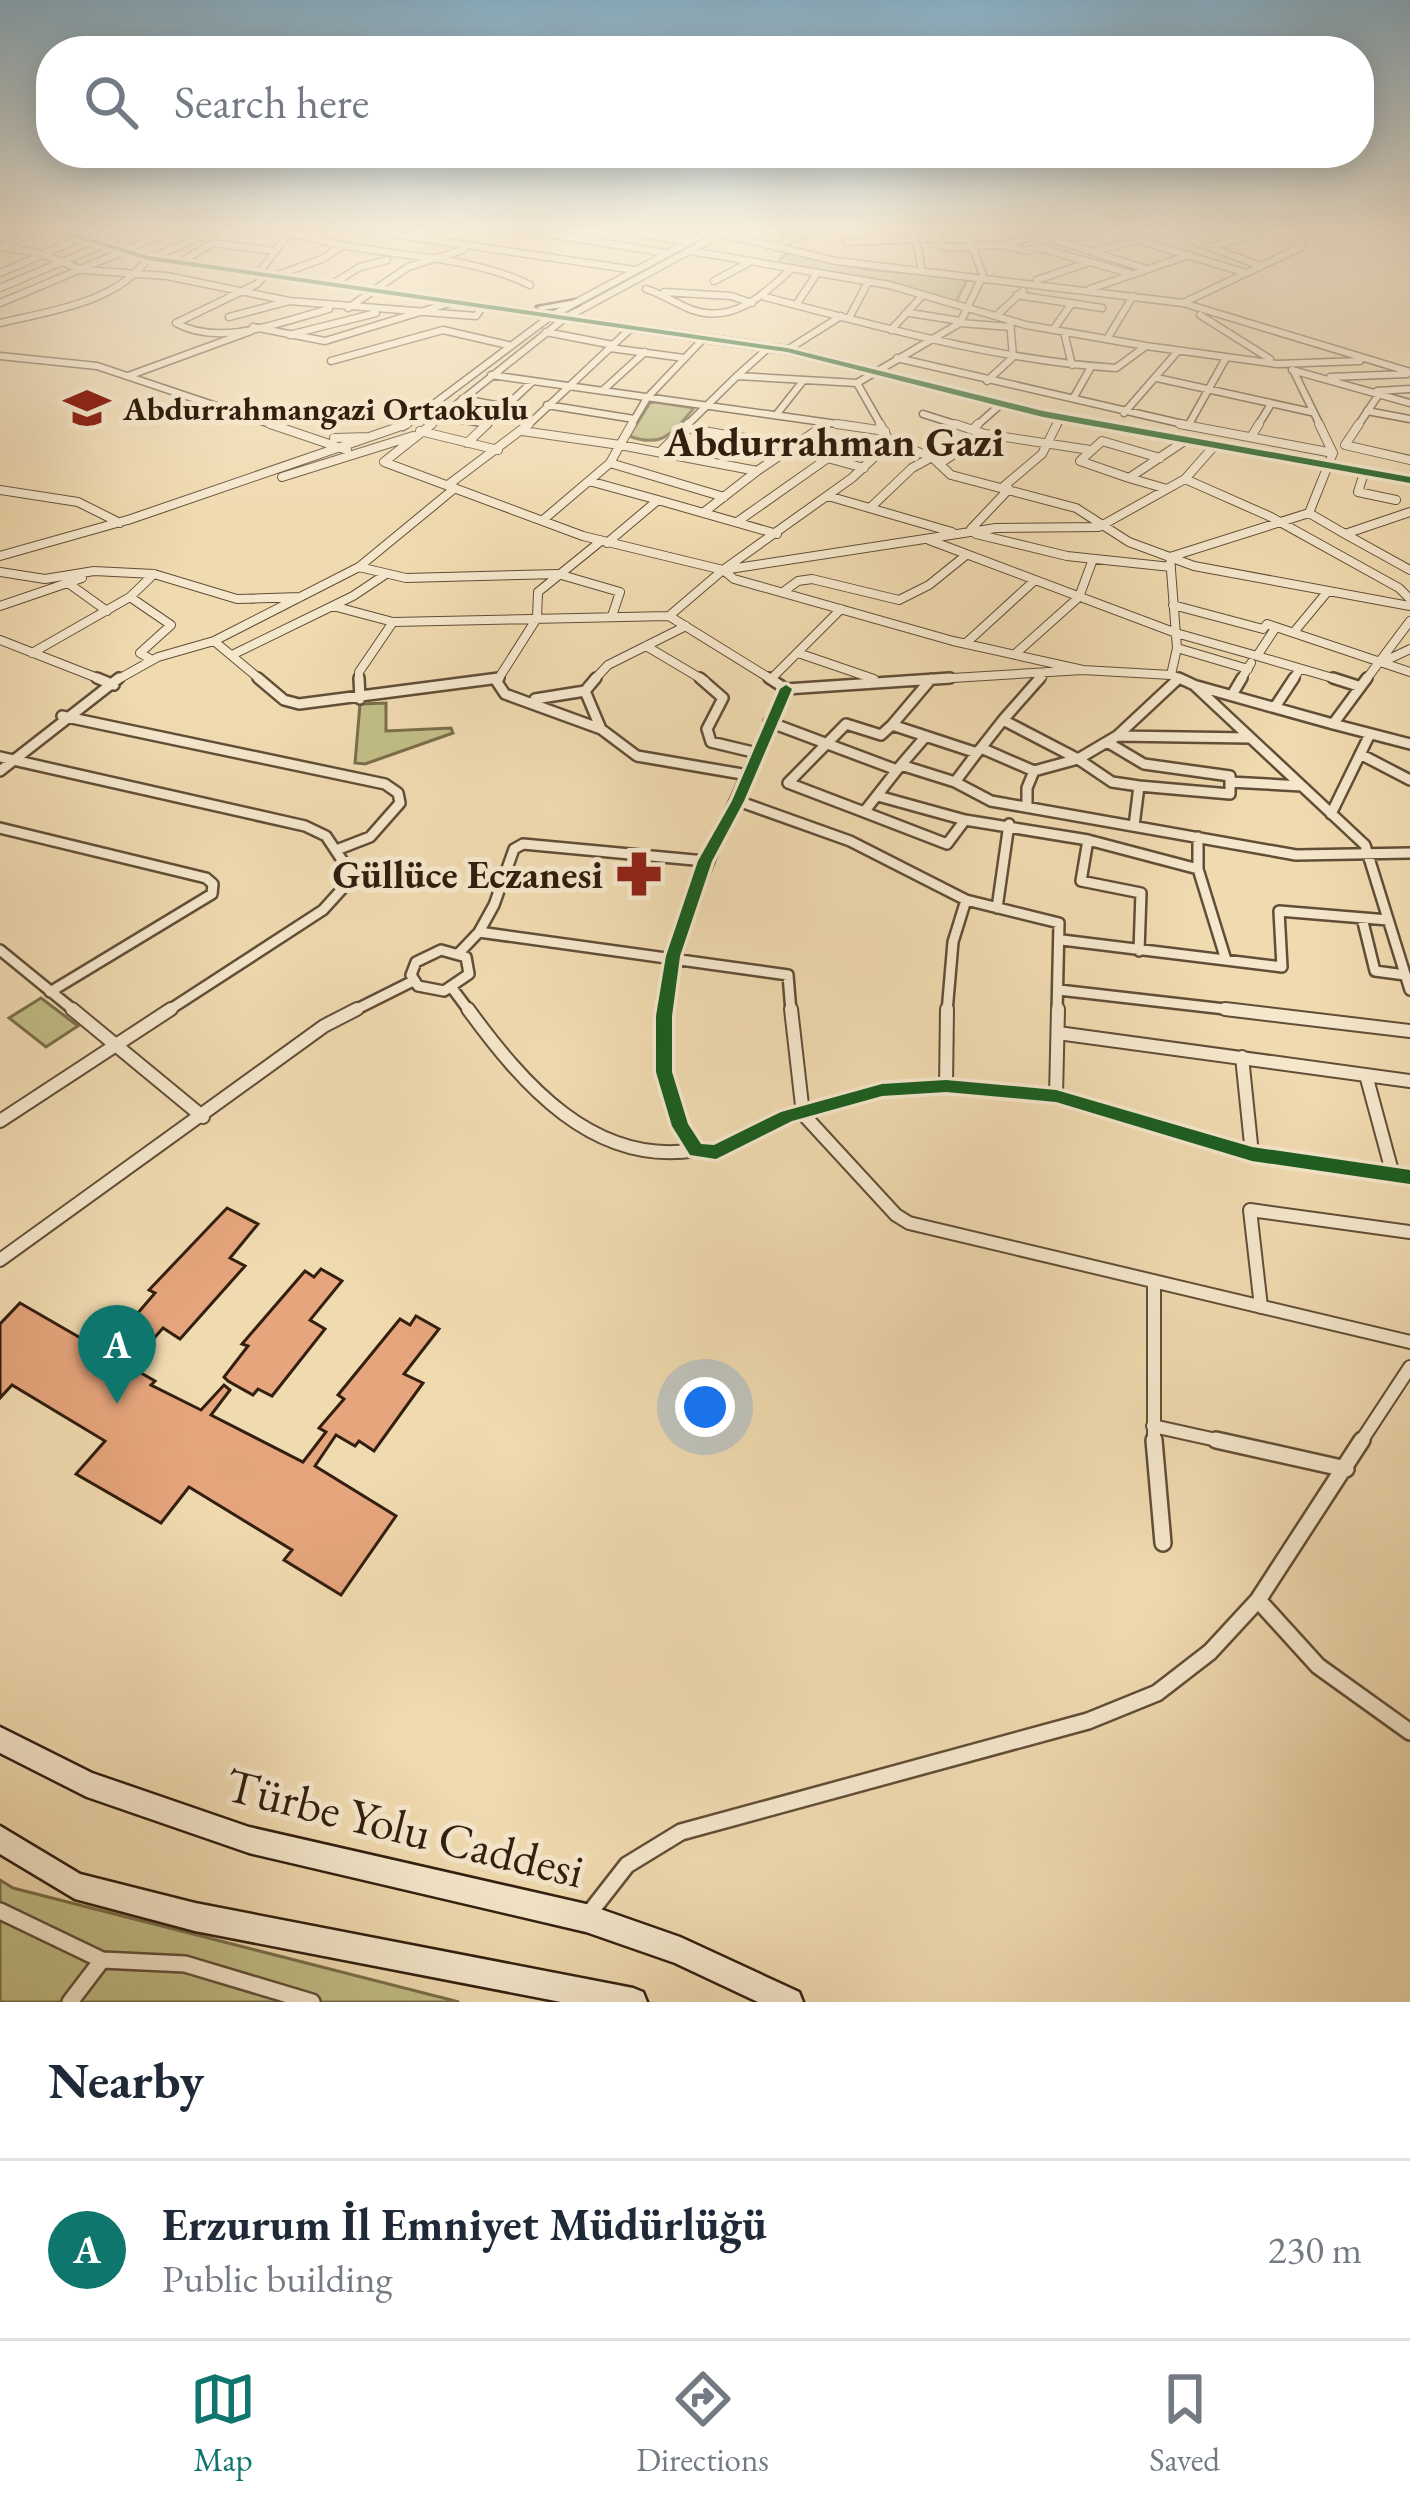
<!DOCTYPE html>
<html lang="en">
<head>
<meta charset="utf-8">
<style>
  body { margin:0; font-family:"EB Garamond",serif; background:#f2f2f3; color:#1f2937 }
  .you { position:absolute; left:705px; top:1407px; width:42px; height:42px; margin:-30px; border:9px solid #fff; border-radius:50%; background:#1a73e8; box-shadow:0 0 0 18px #1a73e833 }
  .badge { display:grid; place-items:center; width:78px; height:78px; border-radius:50%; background:#0f766e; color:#fff; font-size:39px; font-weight:700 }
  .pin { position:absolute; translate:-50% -99px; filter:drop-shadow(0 3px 6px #0008) }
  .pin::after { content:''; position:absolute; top:63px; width:42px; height:36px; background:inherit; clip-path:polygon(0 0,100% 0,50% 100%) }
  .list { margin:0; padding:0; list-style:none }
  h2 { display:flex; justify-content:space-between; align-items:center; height:156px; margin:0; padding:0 48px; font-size:51px }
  h2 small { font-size:39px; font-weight:400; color:#747a83 }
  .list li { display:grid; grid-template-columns:78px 1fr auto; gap:36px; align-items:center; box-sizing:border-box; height:180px; padding:0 48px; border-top:3px solid #e0e1e3 }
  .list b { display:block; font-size:45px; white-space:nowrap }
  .list p { margin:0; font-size:39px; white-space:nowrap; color:#747a83 }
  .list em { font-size:39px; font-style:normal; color:#747a83 }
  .icon { flex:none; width:66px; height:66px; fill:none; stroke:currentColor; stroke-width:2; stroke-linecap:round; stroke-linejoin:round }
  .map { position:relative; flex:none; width:1410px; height:2002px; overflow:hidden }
  .search { position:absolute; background:#fff; box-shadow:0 6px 30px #0003; left:36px; right:36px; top:36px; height:132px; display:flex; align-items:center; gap:30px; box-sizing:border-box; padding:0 42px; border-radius:48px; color:#747a83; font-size:45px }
  .sheet { height:336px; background:#fff }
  nav { display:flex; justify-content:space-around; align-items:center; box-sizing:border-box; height:168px; border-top:3px solid #e0e1e3; background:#fff; font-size:33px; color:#747a83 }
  nav a { display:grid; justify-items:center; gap:6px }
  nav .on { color:#0f766e }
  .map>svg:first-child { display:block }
</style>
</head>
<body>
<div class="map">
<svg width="1410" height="2002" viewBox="0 0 1410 2002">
  <rect width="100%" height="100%" fill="#f0dab0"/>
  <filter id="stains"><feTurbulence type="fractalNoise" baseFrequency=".00167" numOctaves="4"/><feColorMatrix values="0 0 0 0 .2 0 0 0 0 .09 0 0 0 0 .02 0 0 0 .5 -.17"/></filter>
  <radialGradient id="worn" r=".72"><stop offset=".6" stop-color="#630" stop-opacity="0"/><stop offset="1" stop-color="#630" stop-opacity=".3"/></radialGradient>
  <path fill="#c1bd86" stroke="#7a6e4a" stroke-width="3" d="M788,252L866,269L968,278L956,302L891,283L775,265Z
    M650,403L655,402L694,408C673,432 663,449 629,436Z
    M386,703V731L451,728L453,733L365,764L355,763L360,704Z
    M41,998L78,1026L46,1047L9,1018Z
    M0,1880L13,1888L459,2002H0Z"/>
  <path fill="#e6a57d" stroke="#321f0f" stroke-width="3" d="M227,1208L258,1224L230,1258L245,1266L180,1339L163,1328L134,1361L128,1356L148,1330L131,1321L155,1293L149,1290Z
    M321,1269L342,1281L310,1320L325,1329L272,1396L258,1389L253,1395L228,1381L224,1377L248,1346L242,1344L305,1271L314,1277Z
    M20,1303L155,1381L151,1385L201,1410L224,1385L230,1390L211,1415L303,1462L326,1432L319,1428L344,1399L338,1395L400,1319L410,1325L416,1316L439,1329L404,1374L423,1383L374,1451L359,1441L355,1446L336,1435L315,1466L396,1516L341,1595L284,1560L292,1550L189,1487L161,1523L76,1474L105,1441L12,1385L0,1398V1324Z"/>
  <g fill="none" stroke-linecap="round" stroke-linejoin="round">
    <g stroke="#624e37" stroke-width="9">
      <path id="street-far4" d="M257,230L306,236
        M326,230L306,236C379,259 461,251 530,285
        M365,230L635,270
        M503,230L562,236
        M568,230L562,236L666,253
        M615,230L686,241
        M914,230L922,271
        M1163,230L1261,266
        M966,233H936L943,247H972
        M722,234L836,261L1183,303L1410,372
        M1150,236L1138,240L1246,273
        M1058,241L1146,269
        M1059,241L1090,230
        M847,242L938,238
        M3,245L40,230
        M1003,245L1026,251L1042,247
        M776,246L812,230
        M972,246L1003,245L1055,230
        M0,247L35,252L83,270L167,276L289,301L476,316L483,306
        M1213,247L1267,230
        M1040,248L1129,273
        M691,251L889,285L1026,325L1146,346L1277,364L1360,361
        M1095,251L1138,240
        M152,258L215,230
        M180,262L213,243L274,251
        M0,273L99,230
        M258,274L291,230
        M275,276L322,259L342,246
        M1037,280L1087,263
        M714,281L748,263
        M332,284L360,267L387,260
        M0,288L138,230
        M646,289C662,294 675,303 690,309C731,325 763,296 791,269
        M1090,289L1186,256
        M664,292L731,296L752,303
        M1017,295L1102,308
        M765,297C881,327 996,360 1116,368L1146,346
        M0,303L174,230
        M1183,303L1301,247L1305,230
        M796,305L817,273
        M348,308L408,267L463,250
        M910,313L960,321
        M1200,315L1270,359
        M996,316L1023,291
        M229,317L289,301
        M849,318L868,282
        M0,323C50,311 117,303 148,258
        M176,323C221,348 283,321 329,309
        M176,323L257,284L265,275
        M960,323L1011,327
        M253,327L325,341L453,302
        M891,330L922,296
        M1053,330L1072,303
        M546,332L613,345
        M1064,332L1072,365
        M289,335L376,313
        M1107,339L1133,296
        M610,348L684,358
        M787,350L841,316
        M0,356L97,366L279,427
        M897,358L1196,427
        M331,361L443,330L508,345
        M1292,370L1410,403
        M1293,370L1321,427
        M491,375L858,427
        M128,376L251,331
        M737,376L767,349
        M1330,377L1407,374
        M1157,378L1311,412
        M987,381L1013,357L1010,320
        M602,391L645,352
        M1377,391L1410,389
        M1074,397L1091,367
        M462,399L507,407
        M547,405L634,419
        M1367,411L1410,419
        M1124,413L1178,351
        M923,414L964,427
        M776,415L803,381
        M440,416L488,424
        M1188,426L1226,358
        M403,427L551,316L711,230
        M428,427L565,318L728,230
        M484,427L532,382
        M526,427L630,329
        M630,427L647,398L703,339
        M685,427L737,376L857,383
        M822,427L828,423
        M882,427L857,383L960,323L983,275L966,230
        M975,427L1000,405
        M1056,427L1061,417
        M1257,427L1271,404
        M1357,427L1379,394"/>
    </g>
    <g stroke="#624e37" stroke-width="10">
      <path id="street-far3" d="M270,424L347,450
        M432,424L384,462L583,536L723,570L996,528L1099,527L1185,479L1215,445
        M837,424L885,431
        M880,424L890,442L932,457L951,475L1076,508L1129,542L1194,566L1410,606
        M1180,424L1333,453L1319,424
        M1359,424L1345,445L1410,460
        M685,428L794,446
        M974,428L978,424
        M420,431L498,450
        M522,431L620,445L632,424
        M985,434L1090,450
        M1251,437L1259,424
        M334,438L369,437
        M890,442L852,478L723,570L734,579L953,641L1083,670L1171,675
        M467,443L487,424
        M791,448L864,468
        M662,450L688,424
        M610,463L724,497
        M939,464L985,434L955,424
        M757,471L826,424
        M1364,473L1358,492L1396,500
        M282,477L413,436
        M1129,478L1080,461L1102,441L1160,458
        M1185,479L1271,517L1399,588L1410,599
        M589,481L658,500L607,543
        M448,485L529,424
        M1003,487L1042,454L1057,424
        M1167,489L1129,478L1186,440
        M0,490L78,502L120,523
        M828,496L952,532
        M658,500L777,534
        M870,508L912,468L932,457
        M1410,512L1345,534L1410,570
        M1309,513L1345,534
        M128,520L407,424
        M543,520L610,463L620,445L757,471L703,513
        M737,522L828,458
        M971,529L1009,489
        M976,534L1067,556L1171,567
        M929,540L1176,633L1257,656L1276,627L1410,672
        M0,556L131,519
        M359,567L406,578L558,574L620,592L612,616
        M0,572L45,579L94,571L154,574L237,599L300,597
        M68,583L107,611
        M783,592L798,581L812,579L899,600L929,585L965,556
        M130,597L171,625L140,653L152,660
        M1173,605L1263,629L1267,624L1276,627
        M0,606L82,578
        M333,606L393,622L669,616L774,681
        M669,616L723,570
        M1294,632L1328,591
        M0,640L105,681
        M965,644L1034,581
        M646,646L705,681
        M1177,648L1248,669
        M32,653L130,597L154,574
        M798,653L874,679
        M232,655L353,596L386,574
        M1014,655L1079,597L1093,559
        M1257,656L1343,681
        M1389,659L1410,649
        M771,679L841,609
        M115,681L158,657L214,641
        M262,681L214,641L359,567L455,488
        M359,681V672L393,622
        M497,681L537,618L538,592L601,541
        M593,681L608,665L686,626
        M903,681L1083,670
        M1038,681L1046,672
        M1186,681L1171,675L1177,648L1170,557L1309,513L1333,453
        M1240,681L1251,663
        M1292,681L1300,669
        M1365,681L1410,621"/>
    </g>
    <g stroke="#624e37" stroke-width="14">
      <path id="street-far2" d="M97,678L114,685
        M258,678L284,700L299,704L499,678
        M359,678L360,699
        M596,678L585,691L601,729L637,756L748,775
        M700,678L723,698L707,729L711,742L757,753
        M769,678L786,689L950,678
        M1040,678L1003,720L1078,759
        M1179,678L1194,685L1365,845L1410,990
        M1333,678L1358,686
        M1367,678L1333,724L1410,744
        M931,679L892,725L977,753
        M497,682L505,694L601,729
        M1197,686L1333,724
        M1232,695L1242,678
        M535,699L585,691
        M1275,707L1294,678
        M62,716L385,784L398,793L400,803L370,837L339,849
        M1003,720L981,748L1034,771L1078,759
        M769,722L897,770L901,765L955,782L991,801L1296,855L1410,853
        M1117,736L1178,679
        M1107,742L1144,764L1230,776V794L1139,786
        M1360,754L1410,780
        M0,757L305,826L326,836L348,869L342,889L323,910L166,1012
        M901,765L926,736
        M0,771L119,678
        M955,782L979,750
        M1230,782L1302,786
        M878,796L965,820L947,844L864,812L897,770
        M738,801L850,841L966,900L1059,923L1057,1012
        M1027,807V788L1034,771
        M864,812L788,783L846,724L881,735L892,725
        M1331,814L1370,734
        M965,820L1088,840
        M1134,826L1139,786L1112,782L1078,759L1117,736L1250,738
        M0,828L206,878L213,884L212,894L50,992
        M1198,837V869L1226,960
        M997,908L1009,824
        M1362,918L1375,971L1405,975
        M479,932L788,975L791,1012
        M1062,940L1282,967L1279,911L1388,920
        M0,950L76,1012
        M441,950L466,957L469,974L444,991L418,986L411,975L416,962Z
        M1139,951L1141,893L1081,881L1088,840L1198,869
        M459,953L479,932L494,905L514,849L523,844L705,861
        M452,988L470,1012
        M1059,990L1251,1012
        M351,1012L413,981
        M665,1012C682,896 740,796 786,689
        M947,1012L953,942L966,900"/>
    </g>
    <g stroke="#624e37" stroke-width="16">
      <path id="street-far1" d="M72,1009L203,1117
        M468,1009C522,1083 593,1167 696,1150
        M665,1009C660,1060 668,1107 696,1150L716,1152L787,1116L882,1090L946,1086L1056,1096L1252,1154L1410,1177
        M791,1009L803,1114L896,1215L909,1223L1410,1342
        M1225,1009L1410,1031
        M1058,1033L1410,1081
        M1242,1057L1252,1154
        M1366,1075L1393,1175
        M946,1086L947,1009
        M1056,1096L1058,1009
        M0,1121L171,1009
        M0,1260L324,1026L357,1009
        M1154,1281V1443
        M1261,1307L1250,1210L1410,1232
        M1153,1426L1230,1443
        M1360,1443L1410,1367"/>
    </g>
    <g stroke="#624e37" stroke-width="20">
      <path id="street" d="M1154,1440L1163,1543
        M1216,1440L1346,1469
        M1258,1600L1318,1666L1410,1732
        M0,1911L102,1960L185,1964L312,2002
        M588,1915L627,1865L681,1832L1088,1721L1157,1693L1210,1652L1258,1600L1362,1440
        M70,2002L102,1960"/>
    </g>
    <g stroke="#321f0f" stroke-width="5">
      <path id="secondary" d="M49,230H62L149,256L787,347L1043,411L1410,477V483L1043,417L787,353L148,260Z
        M576,300L579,305L541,310L537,307Z
        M0,1727L92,1773L249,1827L586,1904L680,1937L799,1992L803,2002H758L675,1963L586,1932L249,1853L87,1797L0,1753Z
        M0,1826L80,1874L195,1903L633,1988L643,1992L647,2002H561L195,1931L75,1899L0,1854Z"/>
    </g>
    <use href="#street-far4" stroke="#f5e7cc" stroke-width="6"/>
    <use href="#street-far3" stroke="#f5e7cc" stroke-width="8"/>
    <use href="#street-far2" stroke="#f5e7cc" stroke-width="9"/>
    <use href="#street-far1" stroke="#f5e7cc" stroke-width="12"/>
    <use href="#street" stroke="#f5e7cc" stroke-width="15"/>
    <use href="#secondary" fill="#f5e7cc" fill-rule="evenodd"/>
    <g stroke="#f5e7cc" stroke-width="7">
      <path id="cycleway" d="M50,230H61L149,256L787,348L1043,411L1410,477V483L1043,417L787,352L148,260Z
        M786,685L792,689L744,801L712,861L680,956L672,1016V1072L688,1124L701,1144L714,1145L781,1112L882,1084L946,1080L1056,1090L1252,1147L1410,1170V1184L1252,1161L1056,1102L946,1092L882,1096L792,1121L716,1159L690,1155L672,1126L656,1072V1016L666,956L698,861L732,801L780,689Z"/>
    </g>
    <use href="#cycleway" fill="#1b5e20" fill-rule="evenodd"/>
  </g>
  <linearGradient id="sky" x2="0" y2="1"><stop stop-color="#89b6d1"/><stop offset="0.45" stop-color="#f8eedb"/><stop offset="1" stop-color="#f8eedb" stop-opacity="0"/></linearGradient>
  <rect width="1410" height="511" fill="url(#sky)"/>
  <defs>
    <g id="school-bare" transform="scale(3.6)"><path d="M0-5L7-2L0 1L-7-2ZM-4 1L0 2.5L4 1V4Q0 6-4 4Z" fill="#8f2418" stroke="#f5e7cc" stroke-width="2.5" paint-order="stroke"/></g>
    <g id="pharmacy-bare" transform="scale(3.6)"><path d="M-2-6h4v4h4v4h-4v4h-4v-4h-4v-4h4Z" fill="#8f2418" stroke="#f5e7cc" stroke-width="2.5" paint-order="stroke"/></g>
  </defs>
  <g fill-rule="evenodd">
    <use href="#school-bare" x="87" y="408"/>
    <use href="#pharmacy-bare" x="639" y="874"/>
  </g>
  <g text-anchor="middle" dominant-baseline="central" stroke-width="10" stroke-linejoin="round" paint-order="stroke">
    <g font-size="33" font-weight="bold" fill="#321f0f" stroke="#f5e7cc" text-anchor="start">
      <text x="123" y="408">Abdurrahmangazi Ortaokulu</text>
    </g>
    <g font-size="39" font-weight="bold" fill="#321f0f" stroke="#f5e7cc" text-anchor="end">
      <text x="603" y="874">Güllüce Eczanesi</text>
    </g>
    <g font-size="42" font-weight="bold" fill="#321f0f" stroke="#f5e7cc">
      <text x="834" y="441">Abdurrahman Gazi</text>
    </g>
    <g font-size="48" fill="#321f0f" stroke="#f5e7cc">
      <text transform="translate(405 1827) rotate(14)">Türbe Yolu Caddesi</text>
    </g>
  </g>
  <rect width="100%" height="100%" filter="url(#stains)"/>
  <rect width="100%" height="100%" fill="url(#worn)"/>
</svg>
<div class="you"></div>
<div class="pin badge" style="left:117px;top:1404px">A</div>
<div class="search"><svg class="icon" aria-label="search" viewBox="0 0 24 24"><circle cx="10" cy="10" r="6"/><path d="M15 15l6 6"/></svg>Search here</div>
</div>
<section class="sheet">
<h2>Nearby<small></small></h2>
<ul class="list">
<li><span class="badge">A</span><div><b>Erzurum İl Emniyet Müdürlüğü</b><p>Public building</p></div><em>230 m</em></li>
</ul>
</section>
<nav>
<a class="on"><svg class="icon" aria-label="map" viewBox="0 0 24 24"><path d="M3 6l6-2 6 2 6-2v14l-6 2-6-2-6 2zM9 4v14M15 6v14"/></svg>Map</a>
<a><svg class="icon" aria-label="directions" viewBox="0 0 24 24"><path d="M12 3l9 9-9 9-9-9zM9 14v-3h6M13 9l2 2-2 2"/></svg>Directions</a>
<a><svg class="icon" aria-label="saved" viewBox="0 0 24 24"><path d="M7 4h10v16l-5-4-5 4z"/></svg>Saved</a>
</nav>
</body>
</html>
